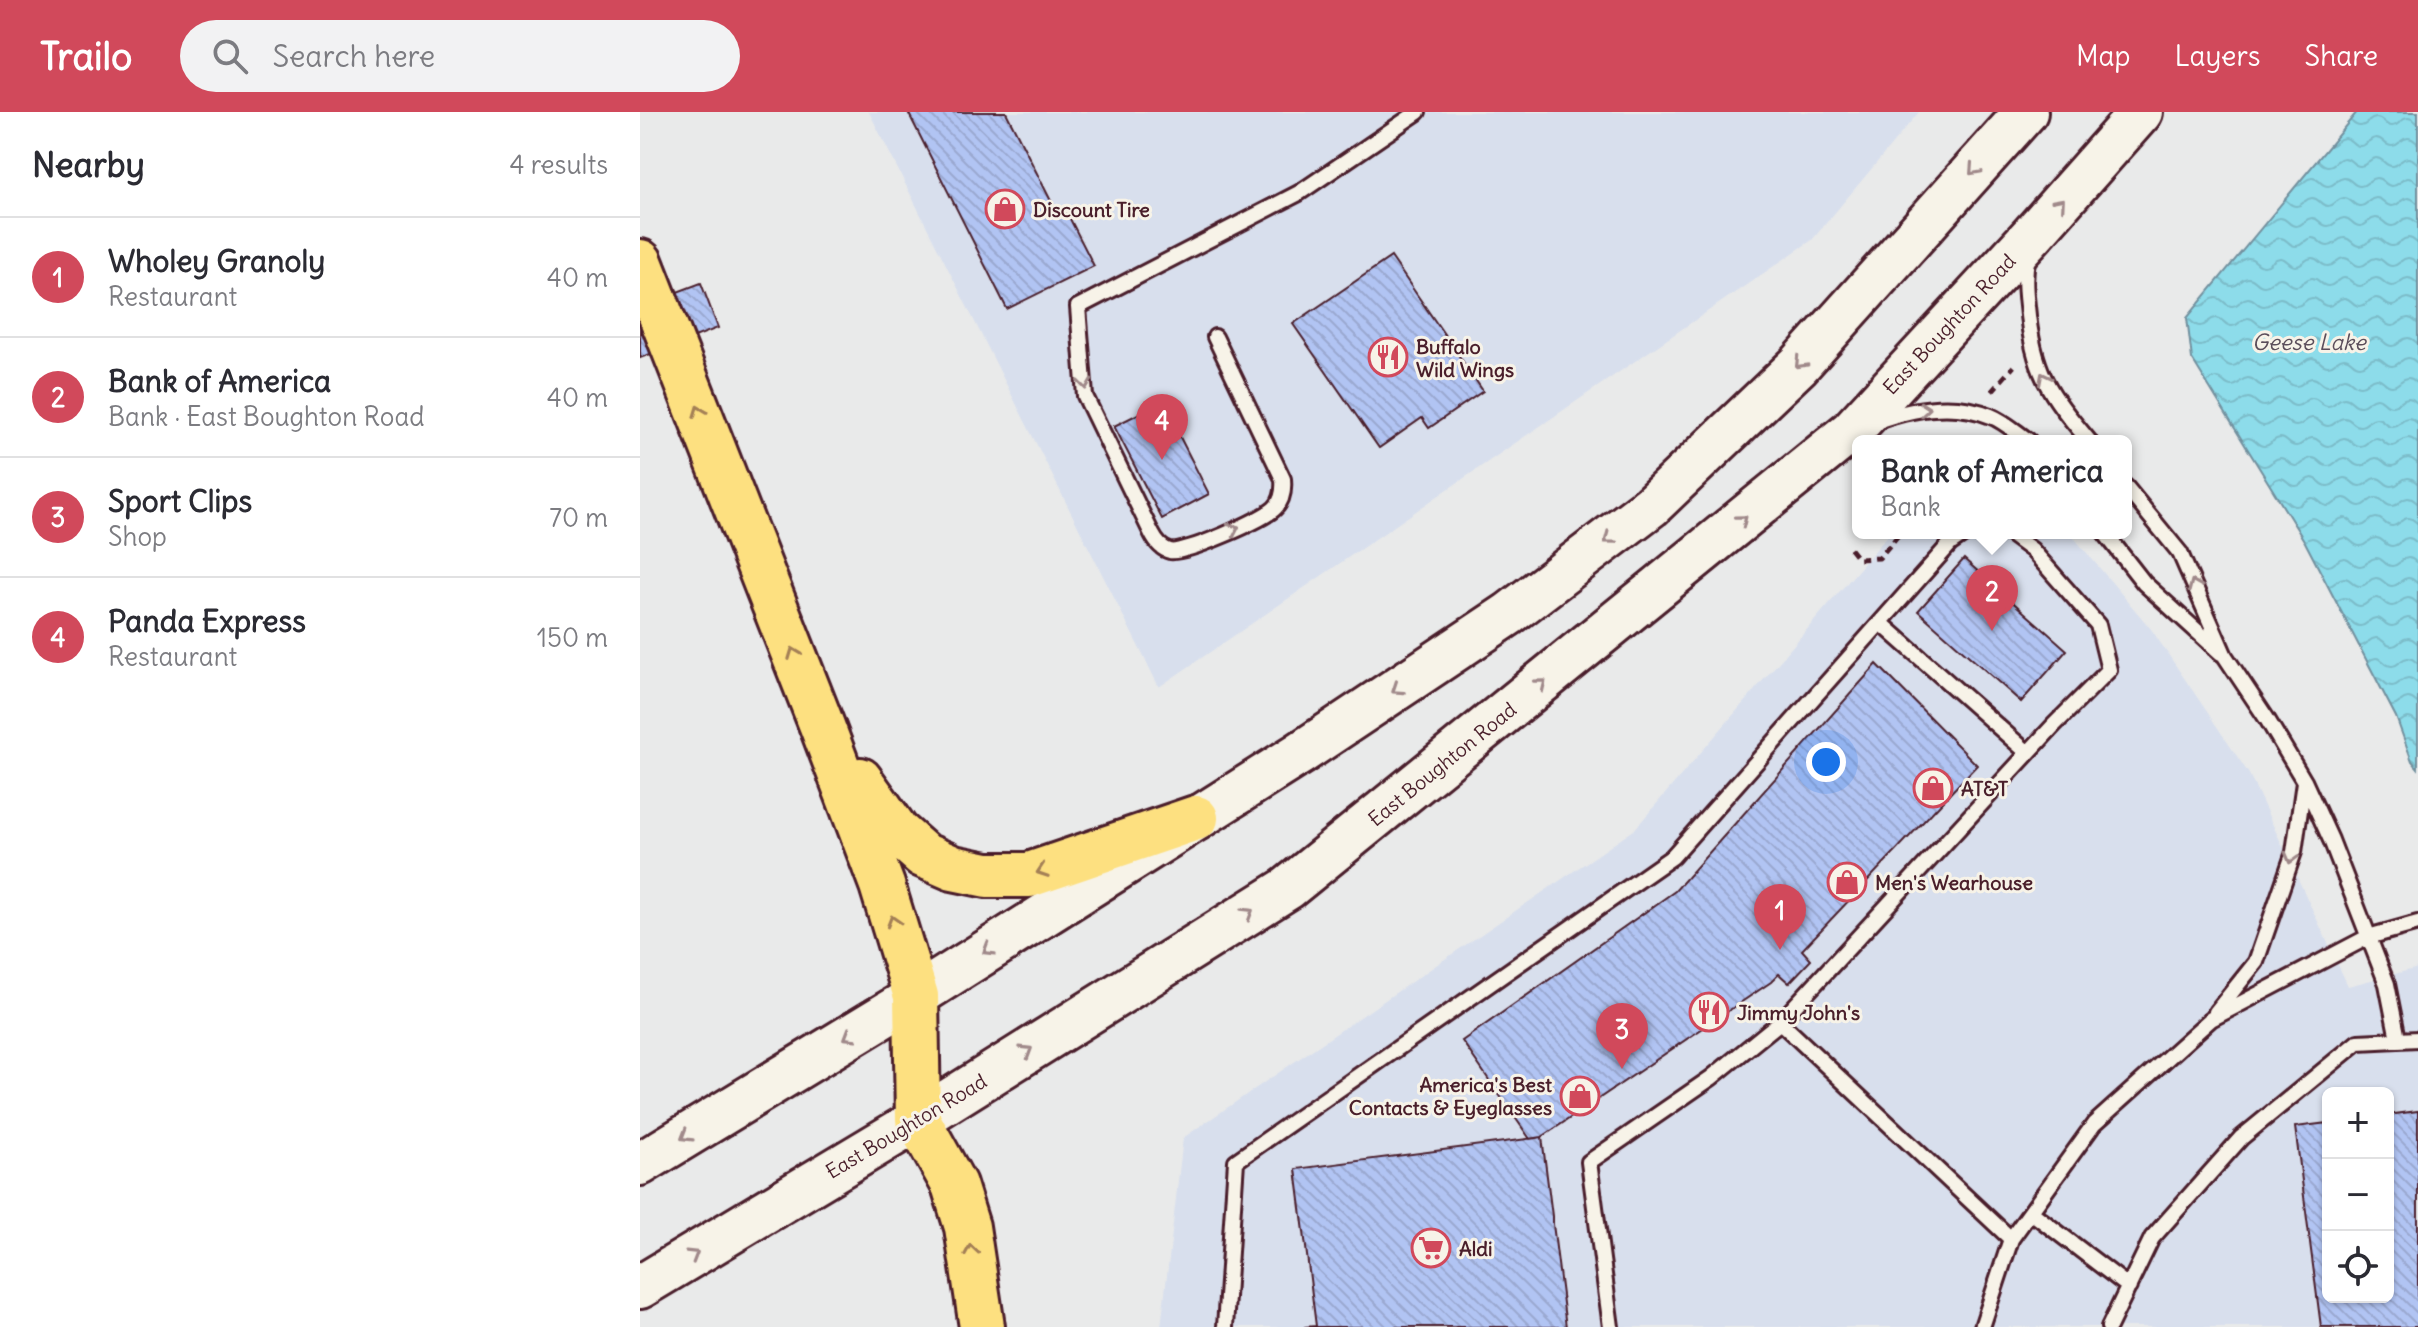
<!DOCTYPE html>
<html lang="en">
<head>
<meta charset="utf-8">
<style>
  body { margin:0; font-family:Delius,sans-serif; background:#f2f2f3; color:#2b2b33 }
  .controls { position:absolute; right:24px; bottom:24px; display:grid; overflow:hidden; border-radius:12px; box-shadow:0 2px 6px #0004 }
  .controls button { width:72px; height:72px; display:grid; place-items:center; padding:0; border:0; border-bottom:2px solid #e1e1e2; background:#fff; color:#2b2b33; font:40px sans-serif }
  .you { position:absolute; left:1186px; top:650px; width:28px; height:28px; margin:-20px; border:6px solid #fff; border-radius:50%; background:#1a73e8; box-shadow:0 0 0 12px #1a73e833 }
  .badge { display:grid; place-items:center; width:52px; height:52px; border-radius:50%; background:#d1495b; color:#fff; font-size:26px; font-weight:700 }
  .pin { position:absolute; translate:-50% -66px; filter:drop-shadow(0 2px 4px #0008) }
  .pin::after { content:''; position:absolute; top:42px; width:28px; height:24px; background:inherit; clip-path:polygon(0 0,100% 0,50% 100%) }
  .popup { position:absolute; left:1212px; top:323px; width:280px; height:104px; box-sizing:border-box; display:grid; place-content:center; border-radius:12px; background:#fff; filter:drop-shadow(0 2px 6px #0005); font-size:26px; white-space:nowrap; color:#7c7c81 }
  .popup b { font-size:30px; color:#2b2b33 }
  .popup::after { content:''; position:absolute; left:50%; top:100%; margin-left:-16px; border:16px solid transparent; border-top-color:#fff }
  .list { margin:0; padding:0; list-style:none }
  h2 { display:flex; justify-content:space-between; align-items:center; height:104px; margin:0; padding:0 32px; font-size:34px }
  h2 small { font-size:26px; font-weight:400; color:#7c7c81 }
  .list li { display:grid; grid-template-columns:52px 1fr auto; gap:24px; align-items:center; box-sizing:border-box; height:120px; padding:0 32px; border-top:2px solid #e1e1e2 }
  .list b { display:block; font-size:30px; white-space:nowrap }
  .list p { margin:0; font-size:26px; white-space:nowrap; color:#7c7c81 }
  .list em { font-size:26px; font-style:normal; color:#7c7c81 }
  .icon { flex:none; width:44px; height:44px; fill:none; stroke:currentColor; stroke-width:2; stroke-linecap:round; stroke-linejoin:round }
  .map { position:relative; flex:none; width:1778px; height:1215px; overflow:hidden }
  header { display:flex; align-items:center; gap:48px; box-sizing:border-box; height:112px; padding:0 40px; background:#d1495b; color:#fff }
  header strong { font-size:38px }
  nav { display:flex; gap:44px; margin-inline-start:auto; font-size:28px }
  .search { width:560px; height:72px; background:#f2f2f3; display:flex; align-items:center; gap:20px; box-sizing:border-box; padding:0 28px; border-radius:44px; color:#7c7c81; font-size:30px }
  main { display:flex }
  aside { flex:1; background:#fff }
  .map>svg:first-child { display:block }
</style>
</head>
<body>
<header>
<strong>Trailo</strong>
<div class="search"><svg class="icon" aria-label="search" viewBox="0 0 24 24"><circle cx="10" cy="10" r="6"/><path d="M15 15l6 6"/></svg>Search here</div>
<nav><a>Map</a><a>Layers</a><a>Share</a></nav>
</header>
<main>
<aside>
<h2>Nearby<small>4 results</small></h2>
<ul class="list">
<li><span class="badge">1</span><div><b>Wholey Granoly</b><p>Restaurant</p></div><em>40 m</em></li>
<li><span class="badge">2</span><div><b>Bank of America</b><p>Bank · East Boughton Road</p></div><em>40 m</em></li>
<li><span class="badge">3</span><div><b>Sport Clips</b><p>Shop</p></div><em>70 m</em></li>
<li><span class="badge">4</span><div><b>Panda Express</b><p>Restaurant</p></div><em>150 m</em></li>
</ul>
</aside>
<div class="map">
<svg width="1778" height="1215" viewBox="0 0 1778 1215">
  <defs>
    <pattern id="water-waves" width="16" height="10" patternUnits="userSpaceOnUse" patternTransform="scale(2)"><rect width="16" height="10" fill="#8ddcea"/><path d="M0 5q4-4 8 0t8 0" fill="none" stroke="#7bbcc9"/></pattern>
    <pattern id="building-back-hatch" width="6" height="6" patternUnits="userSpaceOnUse" patternTransform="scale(2)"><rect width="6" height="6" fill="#b1c4f3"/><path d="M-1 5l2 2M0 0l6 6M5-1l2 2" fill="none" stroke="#9aa8d0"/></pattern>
  </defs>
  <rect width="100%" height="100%" fill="#e9eaea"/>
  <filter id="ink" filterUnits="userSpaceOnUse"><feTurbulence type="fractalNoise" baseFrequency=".0125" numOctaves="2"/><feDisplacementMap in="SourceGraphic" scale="16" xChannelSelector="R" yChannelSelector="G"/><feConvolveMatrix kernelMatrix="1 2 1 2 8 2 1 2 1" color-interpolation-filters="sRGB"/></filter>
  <g filter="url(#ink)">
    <path fill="#d8dfed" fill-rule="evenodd" d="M229,0H1279L1172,128L519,575Z
      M1250,421H1430L1511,517L1609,662L1708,874L1778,856V1215H521L543,1026L994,718ZM1688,981H1748V1185H1688Z"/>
    <path fill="url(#water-waves)" stroke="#72909e" stroke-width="2" d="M1717,0H1778V656L1772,649L1756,605L1665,430L1552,247L1547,206Z"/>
    <path fill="url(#building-back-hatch)" stroke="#4a1f2b" stroke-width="2" d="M268,0H366L416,99L424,95L454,154L367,197Z
      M751,145L843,279L789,316L782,306L739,336L653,212Z
      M61,171L78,216L0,246V194Z
      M522,290L569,382L522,407L474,314Z
      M1324,447L1427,538L1381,590L1278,499Z
      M1237,552L1337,653L1162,838L1171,848L1149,871L1139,862L1131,870L902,1025L890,1027L822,929L1035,779Z
      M1778,999V1215H1681L1655,1015L1688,1011V1185H1748V1003Z
      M902,1025L926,1215H664L676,1214L656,1057Z"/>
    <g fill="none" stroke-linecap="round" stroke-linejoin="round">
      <g stroke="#4a1f2b" stroke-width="20">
        <path id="service" d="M1388,144C1384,161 1385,176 1387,194C1393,260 1408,280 1449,329
          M575,225L643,367C644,378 643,388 635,396C625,407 543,443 530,439C522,437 516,430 512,422L445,284L438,195L659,81L778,0
          M1237,309C1273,296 1315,289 1351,304C1364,309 1377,321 1389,329
          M1486,375L1540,441L1585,544L1627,607L1664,669L1691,728L1747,872L1758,927
          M1369,421L1392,438L1458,513L1469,558L1414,613L1140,910L1371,1127
          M1465,421L1504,471L1581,541
          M1241,511L1388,641
          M1576,900L1616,850L1654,740L1664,670
          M1391,1100L1489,1175
          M585,1215L596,1049L1032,745L1310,432L1326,421
          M971,1215L949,1050L1071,966L1140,910
          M1342,1215L1371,1127L1454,1012L1571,907L1728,825L1778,811
          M1469,1215L1512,1126L1601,1026L1718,930L1778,927"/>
      </g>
      <g stroke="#4a1f2b" stroke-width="48">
        <path id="secondary" d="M0,1052L276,884L659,642L869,502L1011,394L1159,253L1386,0
          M0,1175L278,1008L648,776L1211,319L1392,123L1501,0"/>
      </g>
      <g stroke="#4a1f2b" stroke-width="50">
        <path id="motorway" d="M0,150L182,614L242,773L276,884L278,1008L314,1073L327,1115L342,1215
          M220,668L257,720L283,743L313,756L347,763H389L556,706"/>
      </g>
      <path stroke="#4a1f2b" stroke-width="5" stroke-dasharray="8 6" stroke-linecap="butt" d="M1352,279L1374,254
        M1210,437L1218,447L1239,446L1260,421"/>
      <use href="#service" stroke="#f7f3e8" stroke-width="14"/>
      <use href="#secondary" stroke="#f7f3e8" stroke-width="42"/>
      <use href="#motorway" stroke="#fde080" stroke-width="44"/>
    </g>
    <defs><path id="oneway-chevron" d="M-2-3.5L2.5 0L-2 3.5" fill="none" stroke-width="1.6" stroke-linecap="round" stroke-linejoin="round" transform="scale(2)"/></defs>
    <g stroke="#a0898a">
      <use href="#oneway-chevron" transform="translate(1334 58) rotate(132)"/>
      <use href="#oneway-chevron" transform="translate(1420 91) rotate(-49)"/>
      <use href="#oneway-chevron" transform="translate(1160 251) rotate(134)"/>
      <use href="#oneway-chevron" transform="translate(1404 266) rotate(-117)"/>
      <use href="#oneway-chevron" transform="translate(445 272) rotate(83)"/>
      <use href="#oneway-chevron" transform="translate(1285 297) rotate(-5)"/>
      <use href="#oneway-chevron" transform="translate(1102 408) rotate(-39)"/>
      <use href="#oneway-chevron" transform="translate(594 417) rotate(-25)"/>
      <use href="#oneway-chevron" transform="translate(969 427) rotate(143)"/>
      <use href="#oneway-chevron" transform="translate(1554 473) rotate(-113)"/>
      <use href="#oneway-chevron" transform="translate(901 572) rotate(-39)"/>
      <use href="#oneway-chevron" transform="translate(757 577) rotate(146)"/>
      <use href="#oneway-chevron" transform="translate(1651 746) rotate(105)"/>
      <use href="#oneway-chevron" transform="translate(608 801) rotate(-32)"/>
      <use href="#oneway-chevron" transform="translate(348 838) rotate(148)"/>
      <use href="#oneway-chevron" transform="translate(209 924) rotate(149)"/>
      <use href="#oneway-chevron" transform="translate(387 939) rotate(-32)"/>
      <use href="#oneway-chevron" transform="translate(46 1024) rotate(149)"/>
      <use href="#oneway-chevron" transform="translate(53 1143) rotate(-31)"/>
    </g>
    <g stroke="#a48056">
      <use href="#oneway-chevron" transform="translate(59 299) rotate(-111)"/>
      <use href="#oneway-chevron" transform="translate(154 541) rotate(-111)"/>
      <use href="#oneway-chevron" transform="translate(402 759) rotate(161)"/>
      <use href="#oneway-chevron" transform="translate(253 809) rotate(-107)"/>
      <use href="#oneway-chevron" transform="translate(331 1138) rotate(-99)"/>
    </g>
  </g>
  <defs>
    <g id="shop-ring" transform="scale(2)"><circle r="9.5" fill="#f7f3e8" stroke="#d1495b" stroke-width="1.5"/><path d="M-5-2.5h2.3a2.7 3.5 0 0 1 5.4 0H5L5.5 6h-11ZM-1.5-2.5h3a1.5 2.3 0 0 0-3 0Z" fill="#d1495b"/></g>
    <g id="restaurant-ring" transform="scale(2)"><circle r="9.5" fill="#f7f3e8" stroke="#d1495b" stroke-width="1.5"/><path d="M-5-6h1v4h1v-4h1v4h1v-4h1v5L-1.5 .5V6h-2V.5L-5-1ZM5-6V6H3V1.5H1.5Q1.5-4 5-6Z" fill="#d1495b"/></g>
    <g id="supermarket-ring" transform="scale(2)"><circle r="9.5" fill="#f7f3e8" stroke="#d1495b" stroke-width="1.5"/><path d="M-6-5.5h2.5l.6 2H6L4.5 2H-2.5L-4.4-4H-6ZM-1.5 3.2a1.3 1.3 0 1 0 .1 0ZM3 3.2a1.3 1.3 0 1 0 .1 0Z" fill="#d1495b"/></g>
  </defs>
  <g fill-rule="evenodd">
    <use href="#shop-ring" x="365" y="97"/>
    <use href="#restaurant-ring" x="748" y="245"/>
    <use href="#shop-ring" x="1293" y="676"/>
    <use href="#shop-ring" x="1207" y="770"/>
    <use href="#restaurant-ring" x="1069" y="900"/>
    <use href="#shop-ring" x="940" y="984"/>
    <use href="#supermarket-ring" x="791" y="1136"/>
  </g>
  <g text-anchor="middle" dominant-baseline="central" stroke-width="6" stroke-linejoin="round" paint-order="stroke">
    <g font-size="20" font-weight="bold" fill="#4a1f2b" stroke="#f7f3e8" text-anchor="start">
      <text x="393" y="97">Discount Tire</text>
      <text x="776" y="234">Buffalo<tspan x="776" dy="23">Wild Wings</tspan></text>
      <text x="1321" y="676">AT&amp;T</text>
      <text x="1235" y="770">Men's Wearhouse</text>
      <text x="1097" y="900">Jimmy John's</text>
      <text x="912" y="972" text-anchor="end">America's Best<tspan x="912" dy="23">Contacts &amp; Eyeglasses</tspan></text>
      <text x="819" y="1136">Aldi</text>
    </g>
    <g font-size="20" fill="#4a1f2b" stroke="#f7f3e8">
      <text transform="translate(1309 212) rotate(-47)">East Boughton Road</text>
      <text transform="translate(802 652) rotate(-39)">East Boughton Road</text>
      <text transform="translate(266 1014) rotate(-31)">East Boughton Road</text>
    </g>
    <g font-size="22" font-style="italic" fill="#5b4e5b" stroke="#f7f3e8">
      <text x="1669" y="230">Geese Lake</text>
    </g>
  </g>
</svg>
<div class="controls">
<button>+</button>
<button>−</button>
<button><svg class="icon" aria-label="locate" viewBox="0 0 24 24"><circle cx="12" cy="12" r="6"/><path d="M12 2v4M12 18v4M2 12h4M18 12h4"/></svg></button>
</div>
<div class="you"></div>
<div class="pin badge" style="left:1140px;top:838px">1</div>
<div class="pin badge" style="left:1352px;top:519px">2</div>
<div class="popup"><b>Bank of America</b>Bank</div>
<div class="pin badge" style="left:982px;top:957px">3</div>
<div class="pin badge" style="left:522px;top:348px">4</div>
</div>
</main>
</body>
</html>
